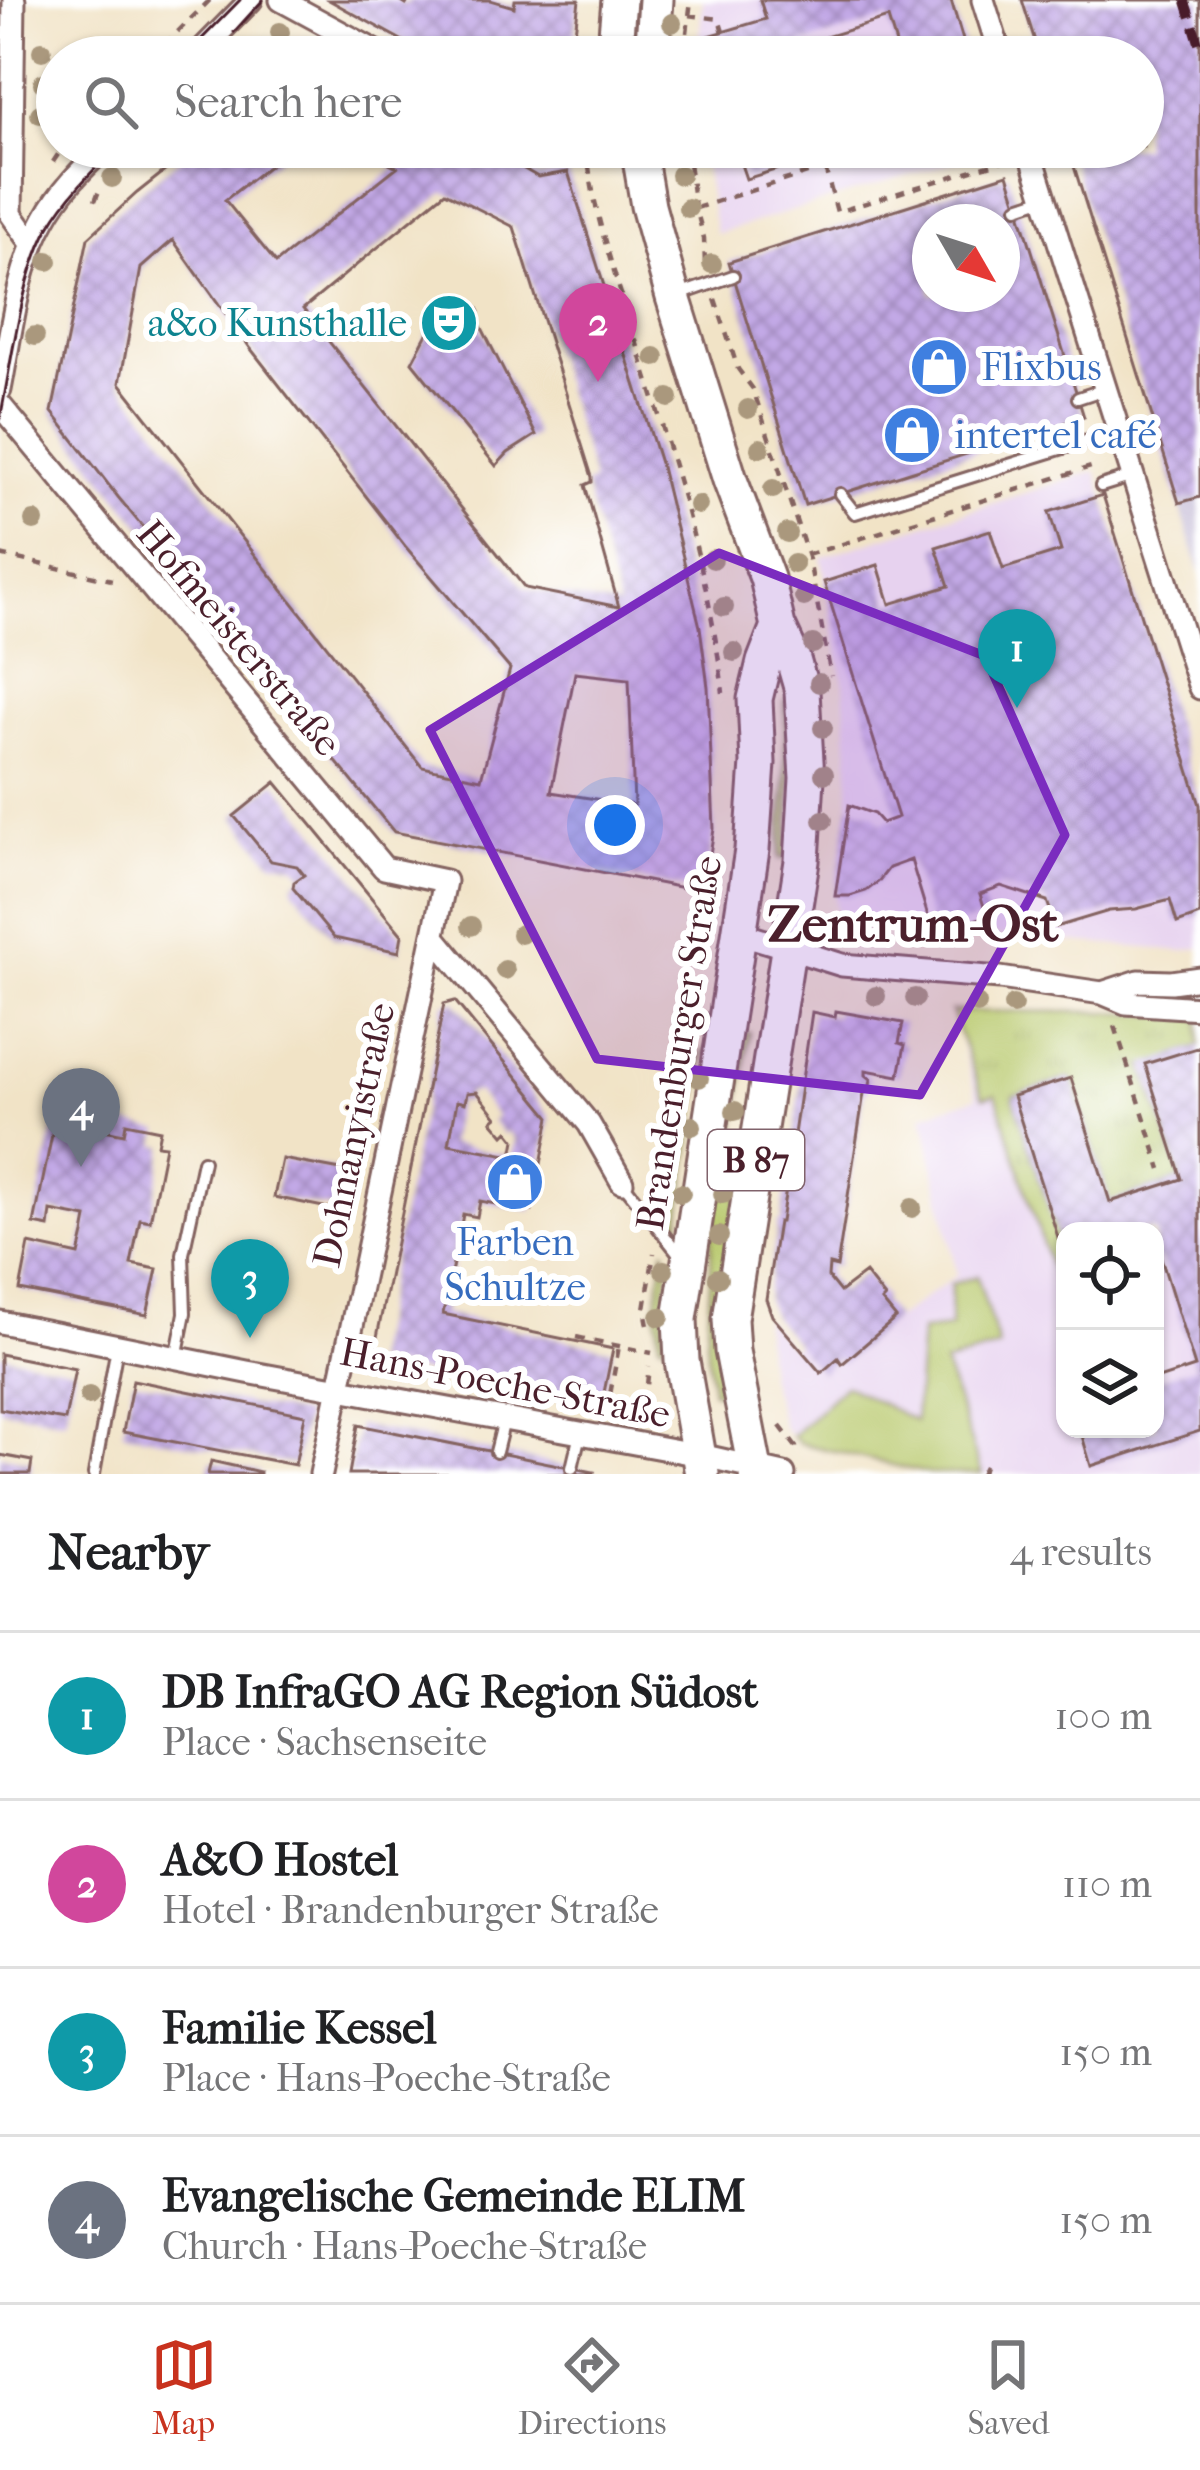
<!DOCTYPE html>
<html lang="en">
<head>
<meta charset="utf-8">
<style>
  body { margin:0; font-family:"IM FELL French Canon",serif; background:#f6f6f6; color:#202124 }
  .controls { position:absolute; right:36px; bottom:36px; display:grid; overflow:hidden; border-radius:24px; box-shadow:0 3px 9px #0004 }
  .controls button { width:108px; height:108px; display:grid; place-items:center; padding:0; border:0; border-bottom:3px solid #e0e0e0; background:#fff; color:#202124; font:60px sans-serif }
  .compass { position:absolute; left:912px; top:204px; width:108px; height:108px; border-radius:50%; background:#fff; box-shadow:0 3px 9px #0004; rotate:129deg }
  .you { position:absolute; left:615px; top:825px; width:42px; height:42px; margin:-30px; border:9px solid #fff; border-radius:50%; background:#1a73e8; box-shadow:0 0 0 18px #1a73e833 }
  .badge { display:grid; place-items:center; width:78px; height:78px; border-radius:50%; background:#c8321e; color:#fff; font-size:39px; font-weight:700 }
  .pin { position:absolute; translate:-50% -99px; filter:drop-shadow(0 3px 6px #0008) }
  .pin::after { content:''; position:absolute; top:63px; width:42px; height:36px; background:inherit; clip-path:polygon(0 0,100% 0,50% 100%) }
  .list { margin:0; padding:0; list-style:none }
  h2 { display:flex; justify-content:space-between; align-items:center; height:156px; margin:0; padding:0 48px; font-size:51px }
  h2 small { font-size:39px; font-weight:400; color:#757577 }
  .list li { display:grid; grid-template-columns:78px 1fr auto; gap:36px; align-items:center; box-sizing:border-box; height:168px; padding:0 48px; border-top:3px solid #e0e0e0 }
  .list b { display:block; font-size:45px; white-space:nowrap }
  .list p { margin:0; font-size:39px; white-space:nowrap; color:#757577 }
  .list em { font-size:39px; font-style:normal; color:#757577 }
  .icon { flex:none; width:66px; height:66px; fill:none; stroke:currentColor; stroke-width:2; stroke-linecap:round; stroke-linejoin:round }
  .map { position:relative; flex:none; width:1200px; height:1474px; overflow:hidden }
  .search { position:absolute; background:#fff; box-shadow:0 3px 9px #0004; left:36px; right:36px; top:36px; height:132px; display:flex; align-items:center; gap:30px; box-sizing:border-box; padding:0 42px; border-radius:66px; color:#757577; font-size:45px }
  .sheet { height:828px; background:#fff }
  nav { display:flex; justify-content:space-around; align-items:center; box-sizing:border-box; height:168px; border-top:3px solid #e0e0e0; background:#fff; font-size:33px; color:#757577 }
  nav a { display:grid; justify-items:center; gap:6px }
  nav .on { color:#c8321e }
  .map>svg:first-child { display:block }
</style>
</head>
<body>
<div class="map">
<svg width="1200" height="1474" viewBox="0 0 1200 1474">
  <defs>
    <pattern id="park-tufts" width="24" height="20" patternUnits="userSpaceOnUse" patternTransform="scale(3)"><rect width="24" height="20" fill="#b7c86b"/><path d="M3 7l-1-3M5 7V3M7 7l1-3M15 17l-1-3M17 17v-4M19 17l1-3" fill="none" stroke="#9fab5d"/></pattern>
    <pattern id="building-cross-hatch" width="8" height="8" patternUnits="userSpaceOnUse" patternTransform="scale(3)"><rect width="8" height="8" fill="#c2a9e6"/><path d="M0 0l8 8M0 8l8-8" fill="none" stroke="#a089bb"/></pattern>
  </defs>
  <rect width="100%" height="100%" fill="#fff"/>
  <filter id="ink" filterUnits="userSpaceOnUse"><feTurbulence type="fractalNoise" baseFrequency=".00833" numOctaves="2"/><feDisplacementMap in="SourceGraphic" scale="24" xChannelSelector="R" yChannelSelector="G"/><feConvolveMatrix kernelMatrix="1 2 1 2 8 2 1 2 1" color-interpolation-filters="sRGB"/></filter>
  <filter id="wash" filterUnits="userSpaceOnUse"><feTurbulence type="fractalNoise" baseFrequency=".004" numOctaves="4" result="noise"/><feDisplacementMap in="SourceGraphic" scale="48" xChannelSelector="R" yChannelSelector="G"/><feGaussianBlur stdDeviation="2.7" result="paint"/><feColorMatrix in="noise" values="0 0 0 0 0 0 0 0 0 0 0 0 0 0 0 0 0 1.4 0 .05"/><feComposite in="paint" operator="in"/></filter>
  <g filter="url(#wash)">
    <rect width="100%" height="100%" fill="#f1e3c6"/>
    <path fill="#e7d2ef" fill-rule="evenodd" d="M703,0H951L968,57H697Z
      M701,147H1000V148L716,234Z
      M1096,471L1200,805V948L1182,951L856,924L844,918L836,909L835,896L849,805V758L844,684L821,557Z
      M951,1011L1100,1012L1200,1018V1474H930L799,1443L783,1427L768,1375L763,1317L791,1348L801,1341L826,1369L957,1275L923,1115L977,1097ZM1065,1231H1155V1429H1065Z"/>
    <path fill="#c8bfd8" d="M1200,497V573L1179,503Z"/>
    <path fill="#b7c86b" stroke="#80744b" stroke-width="3" d="M785,700H788L793,750L788,859L779,858L785,782Z
      M739,1031L750,1033L733,1145L738,1188L725,1393L712,1391L706,1342L711,1264V1216Z
      M705,1048L678,1233L671,1228L696,1066Z
      M665,1248L669,1267L664,1307V1344L659,1342L656,1307Z
      M977,1276L999,1347L944,1364L982,1474H930L799,1443L792,1436L845,1385L915,1421L921,1331L950,1328L951,1284Z"/>
    <path fill="url(#park-tufts)" stroke="#80744b" stroke-width="3" d="M951,1011L1100,1012L1200,1018V1047L1143,1067L1182,1179L1110,1202L1071,1078L1013,1096L1065,1259V1315L996,1094L983,1097Z"/>
    <g id="blocks">
      <path fill="url(#building-cross-hatch)" fill-rule="evenodd" d="M329,0H398L406,5L409,0H490L514,7L515,0H579L572,57H432Z
        M760,0H951L968,57H900L888,18L776,52L777,57H707L702,38L766,19Z
        M1022,0H1200V497L1179,503L1068,147H1143V57H1040Z
        M195,147H293L225,200L276,263L397,167L357,147H486L538,177L568,172L660,463L700,627L708,687L714,829L704,892L394,832L118,497L52,412L88,238L137,193ZM445,192L514,227L592,477V482L585,485L619,607L525,588L303,309ZM173,240L251,349L405,546L510,669L481,779L422,767L120,383L141,268ZM575,673L629,679L634,805L551,792Z
        M735,147H845V148L746,179Z
        M1008,174L1084,417L805,505L729,262ZM930,222H1002V294H930Z
        M471,305L477,306L480,312L478,320L536,435L508,453L496,466L412,362L440,309L456,318Z
        M1103,495L1200,805V915L1177,923L1170,900L1136,909L1109,911L1056,927L1047,901L1001,886L980,894L987,916L933,933L911,860L889,868L878,882L866,891L850,896H835L849,805L874,814L882,823L898,817L824,582L878,565L890,604L949,586L936,547L990,530L1003,569L1061,551L1049,512Z
        M276,782L402,935L399,952L334,938L293,888L294,882L304,875L297,866L271,861L234,816Z
        M455,1001L550,1117L532,1211L480,1201L477,1217L463,1214L460,1231L468,1233L464,1250L456,1248L443,1314L613,1349L601,1407L372,1362L444,1004ZM477,1092L497,1117L492,1121L504,1135L508,1131L515,1140L512,1156L449,1144L457,1101L465,1103L467,1093Z
        M836,1011L903,1023L899,1043L905,1045L899,1076L866,1070V1075L871,1079L869,1090L864,1093L837,1267L829,1265L828,1277L840,1292L865,1273L885,1298L882,1301L896,1318L842,1364L838,1358L821,1373L772,1316L766,1299L778,1222H781L812,1012L835,1017Z
        M1200,1047V1431L1091,1466L1080,1429H1155V1380L1195,1367L1161,1258L1155,1260V1231H1065L1064,1256L1013,1096L1071,1078L1110,1202L1182,1179L1145,1064Z
        M55,1120L124,1134L126,1123L160,1130L157,1145L165,1146L150,1221L140,1219L131,1264L157,1269L147,1315L20,1290L29,1244L79,1255L84,1234L87,1218L51,1211L49,1227L34,1224Z
        M282,1159L346,1171L338,1210L274,1197Z
        M0,1354L75,1369L65,1420L0,1409Z
        M133,1380L305,1415L295,1465L123,1432Z
        M358,1425L594,1472L593,1474H349Z
        M0,1455L32,1461L30,1474H0Z
        M211,1461L260,1472V1474H208Z"/>
    </g>
  </g>
  <g filter="url(#ink)">
    <use href="#blocks" fill-opacity="0" stroke="#846461" stroke-width="3"/>
    <g fill="none" stroke-linecap="round" stroke-linejoin="round">
      <g stroke="#846461" stroke-width="16">
        <path id="lane" d="M1018,207L1045,198
          M676,296L733,276
          M1078,398L1105,389
          M1101,486L1133,476
          M840,494L855,513L1118,431
          M622,1182L683,1259
          M176,1358L185,1313L183,1254L203,1161
          M496,1452L504,1420
          M572,1468L580,1434
          M94,1474L117,1347"/>
      </g>
      <g stroke="#846461" stroke-width="27">
        <path id="street" d="M14,0L11,214L33,245
          M281,0L386,57
          M983,0L1001,57
          M195,57L251,0
          M1029,147L1200,688
          M0,390C11,334 17,269 45,219C60,191 82,169 105,147
          M0,405L384,868L445,881L321,1474
          M739,933L842,965L1000,978L1102,993L1126,1003L1200,1008
          M434,937L589,1124L622,1182
          M1102,993L1139,981L1171,982L1200,978
          M0,1322L247,1372L700,1455L784,1474"/>
      </g>
      <g stroke="#846461" stroke-width="39">
        <path id="primary" d="M614,57L619,0
          M652,57L656,0
          M638,147L648,206L673,297L730,480L767,578L778,626L792,656L802,691L807,778L802,861L730,1319L732,1351L756,1474
          M702,1474L682,1361L680,1319L752,850L758,763L755,699L764,662L778,626"/>
      </g>
      <path stroke="#846461" stroke-width="4.5" stroke-dasharray="9 9" stroke-linecap="butt" d="M689,15L719,19L723,32
        M687,33L691,0
        M152,57L210,0
        M587,147C592,215 617,279 637,344C672,458 710,574 723,693
        M687,147L694,201L704,238L705,265
        M53,162L63,147
        M825,168L837,212L1005,160
        M95,201L100,188
        M696,208L890,147
        M715,299L738,369L753,389L809,560L831,676
        M0,555L112,580
        M807,555L1094,466
        M1115,1026L1161,1169
        M664,1201L686,1059L690,1053
        M648,1325L645,1309L654,1253
        M576,1337L652,1353
        M607,1411L619,1346
        M647,1420L645,1404L649,1366
        M780,1426L796,1447V1456
        M981,1474L989,1458"/>
      <use href="#lane" stroke="#fff" stroke-width="10"/>
      <use href="#street" stroke="#fff" stroke-width="21"/>
      <use href="#primary" stroke="#fff" stroke-width="33"/>
      <path stroke="#4a1f2b" stroke-width="3" d="M234,32L263,0
        M184,57L240,0
        M0,419C12,361 21,278 49,227C67,196 92,171 117,147"/>
      <path stroke="#4a1f2b" stroke-width="9" stroke-dasharray="18 9" stroke-linecap="butt" d="M1185,0L1200,47"/>
    </g>
    <g fill="#aa987d">
      <circle cx="672" cy="23" r="10"/>
      <circle cx="280" cy="32" r="10"/>
      <circle cx="335" cy="45" r="10"/>
      <circle cx="42" cy="51" r="10"/>
      <circle cx="43" cy="83" r="10"/>
      <circle cx="40" cy="114" r="10"/>
      <circle cx="680" cy="175" r="10"/>
      <circle cx="112" cy="178" r="10"/>
      <circle cx="688" cy="208" r="10"/>
      <circle cx="48" cy="261" r="10"/>
      <circle cx="712" cy="264" r="10"/>
      <circle cx="35" cy="336" r="10"/>
      <circle cx="655" cy="357" r="10"/>
      <circle cx="669" cy="398" r="10"/>
      <circle cx="748" cy="409" r="10"/>
      <circle cx="760" cy="448" r="10"/>
      <circle cx="773" cy="489" r="10"/>
      <circle cx="698" cy="505" r="10"/>
      <circle cx="34" cy="521" r="10"/>
      <circle cx="787" cy="533" r="10"/>
      <circle cx="713" cy="559" r="10"/>
      <circle cx="794" cy="564" r="10"/>
      <circle cx="804" cy="597" r="10"/>
      <circle cx="724" cy="607" r="10"/>
      <circle cx="813" cy="644" r="10"/>
      <circle cx="734" cy="652" r="10"/>
      <circle cx="819" cy="683" r="10"/>
      <circle cx="823" cy="728" r="10"/>
      <circle cx="824" cy="774" r="10"/>
      <circle cx="823" cy="820" r="10"/>
      <circle cx="471" cy="926" r="10"/>
      <circle cx="521" cy="934" r="10"/>
      <circle cx="505" cy="970" r="10"/>
      <circle cx="876" cy="996" r="10"/>
      <circle cx="915" cy="998" r="10"/>
      <circle cx="977" cy="1004" r="10"/>
      <circle cx="1013" cy="1005" r="10"/>
      <circle cx="699" cy="1078" r="10"/>
      <circle cx="735" cy="1111" r="10"/>
      <circle cx="692" cy="1126" r="10"/>
      <circle cx="729" cy="1151" r="10"/>
      <circle cx="681" cy="1193" r="10"/>
      <circle cx="723" cy="1194" r="10"/>
      <circle cx="912" cy="1208" r="10"/>
      <circle cx="719" cy="1236" r="10"/>
      <circle cx="664" cy="1270" r="10"/>
      <circle cx="718" cy="1278" r="10"/>
      <circle cx="660" cy="1317" r="10"/>
      <circle cx="89" cy="1396" r="10"/>
    </g>
  </g>
  <path fill="#7b2cbf" fill-opacity="0.2" stroke="#7b2cbf" stroke-width="9" stroke-linejoin="round" d="M719,553L985,656L1065,835L920,1095L597,1059L430,730Z"/>
  <defs>
    <g id="theatre-disc" transform="scale(3)"><circle r="9.5" fill="#0f9aa8" stroke="#fff"/><path d="M-5-5.5Q0-4 5-5.5V0Q5 5 0 6Q-5 5-5 0ZM-3.3-2.5H-1v1.5H-3.3ZM1-2.5H3.3v1.5H1ZM-2.8 1Q0 5.5 2.8 1Z" fill="#fff"/></g>
    <g id="shop-disc" transform="scale(3)"><circle r="9.5" fill="#3f7fe0" stroke="#fff"/><path d="M-5-2.5h2.3a2.7 3.5 0 0 1 5.4 0H5L5.5 6h-11ZM-1.5-2.5h3a1.5 2.3 0 0 0-3 0Z" fill="#fff"/></g>
  </defs>
  <g fill-rule="evenodd">
    <use href="#theatre-disc" x="449" y="323"/>
    <use href="#shop-disc" x="939" y="367"/>
    <use href="#shop-disc" x="912" y="435"/>
    <use href="#shop-disc" x="515" y="1182"/>
  </g>
  <g text-anchor="middle" dominant-baseline="central" stroke-width="12" stroke-linejoin="round" paint-order="stroke">
    <rect fill="#fff" stroke="#80626b" stroke-width="3" x="708" y="1130" width="96" height="60" rx="9"/>
    <g font-size="36" font-weight="bold" fill="#4a1f2b">
      <text x="756" y="1160">B 87</text>
    </g>
    <g font-size="39" fill="#0d838f" stroke="#fff" text-anchor="end">
      <text x="407" y="323">a&amp;o Kunsthalle</text>
    </g>
    <g font-size="39" fill="#366cbe" stroke="#fff" text-anchor="start">
      <text x="981" y="367">Flixbus</text>
      <text x="954" y="435">intertel café</text>
      <text x="515" y="1242" text-anchor="middle">Farben<tspan x="515" dy="45">Schultze</tspan></text>
    </g>
    <g font-size="39" fill="#4a1f2b" stroke="#fff">
      <text transform="translate(239 638) rotate(50)">Hofmeisterstraße</text>
      <text transform="translate(679 1043) rotate(-81)">Brandenburger Straße</text>
      <text transform="translate(354 1135) rotate(-78)">Dohnanyistraße</text>
      <text transform="translate(505 1383) rotate(11)">Hans-Poeche-Straße</text>
    </g>
    <g font-size="51" font-weight="bold" fill="#4a1f2b" stroke="#fff">
      <text x="913" y="924">Zentrum-Ost</text>
    </g>
  </g>
</svg>
<div class="controls">
<button><svg class="icon" aria-label="locate" viewBox="0 0 24 24"><circle cx="12" cy="12" r="6"/><path d="M12 2v4M12 18v4M2 12h4M18 12h4"/></svg></button>
<button><svg class="icon" aria-label="layers" viewBox="0 0 24 24"><path d="M12 4l9 5-9 5-9-5zM3 14l9 5 9-5"/></svg></button>
</div>
<svg class="compass" viewBox="-18 -18 36 36"><path d="M0-13l5 13h-10z" fill="#e53935"/><path d="M0 13l5-13h-10z" fill="#757577"/></svg>
<div class="you"></div>
<div class="pin badge" style="left:1017px;top:708px;background:#0f9aa8">1</div>
<div class="pin badge" style="left:598px;top:382px;background:#d1479c">2</div>
<div class="pin badge" style="left:250px;top:1338px;background:#0f9aa8">3</div>
<div class="pin badge" style="left:81px;top:1167px;background:#6b7280">4</div>
<div class="search"><svg class="icon" aria-label="search" viewBox="0 0 24 24"><circle cx="10" cy="10" r="6"/><path d="M15 15l6 6"/></svg>Search here</div>
</div>
<section class="sheet">
<h2>Nearby<small>4 results</small></h2>
<ul class="list">
<li><span class="badge" style="background:#0f9aa8">1</span><div><b>DB InfraGO AG Region Südost</b><p>Place · Sachsenseite</p></div><em>100 m</em></li>
<li><span class="badge" style="background:#d1479c">2</span><div><b>A&amp;O Hostel</b><p>Hotel · Brandenburger Straße</p></div><em>110 m</em></li>
<li><span class="badge" style="background:#0f9aa8">3</span><div><b>Familie Kessel</b><p>Place · Hans-Poeche-Straße</p></div><em>150 m</em></li>
<li><span class="badge" style="background:#6b7280">4</span><div><b>Evangelische Gemeinde ELIM</b><p>Church · Hans-Poeche-Straße</p></div><em>150 m</em></li>
</ul>
</section>
<nav>
<a class="on"><svg class="icon" aria-label="map" viewBox="0 0 24 24"><path d="M3 6l6-2 6 2 6-2v14l-6 2-6-2-6 2zM9 4v14M15 6v14"/></svg>Map</a>
<a><svg class="icon" aria-label="directions" viewBox="0 0 24 24"><path d="M12 3l9 9-9 9-9-9zM9 14v-3h6M13 9l2 2-2 2"/></svg>Directions</a>
<a><svg class="icon" aria-label="saved" viewBox="0 0 24 24"><path d="M7 4h10v16l-5-4-5 4z"/></svg>Saved</a>
</nav>
</body>
</html>
